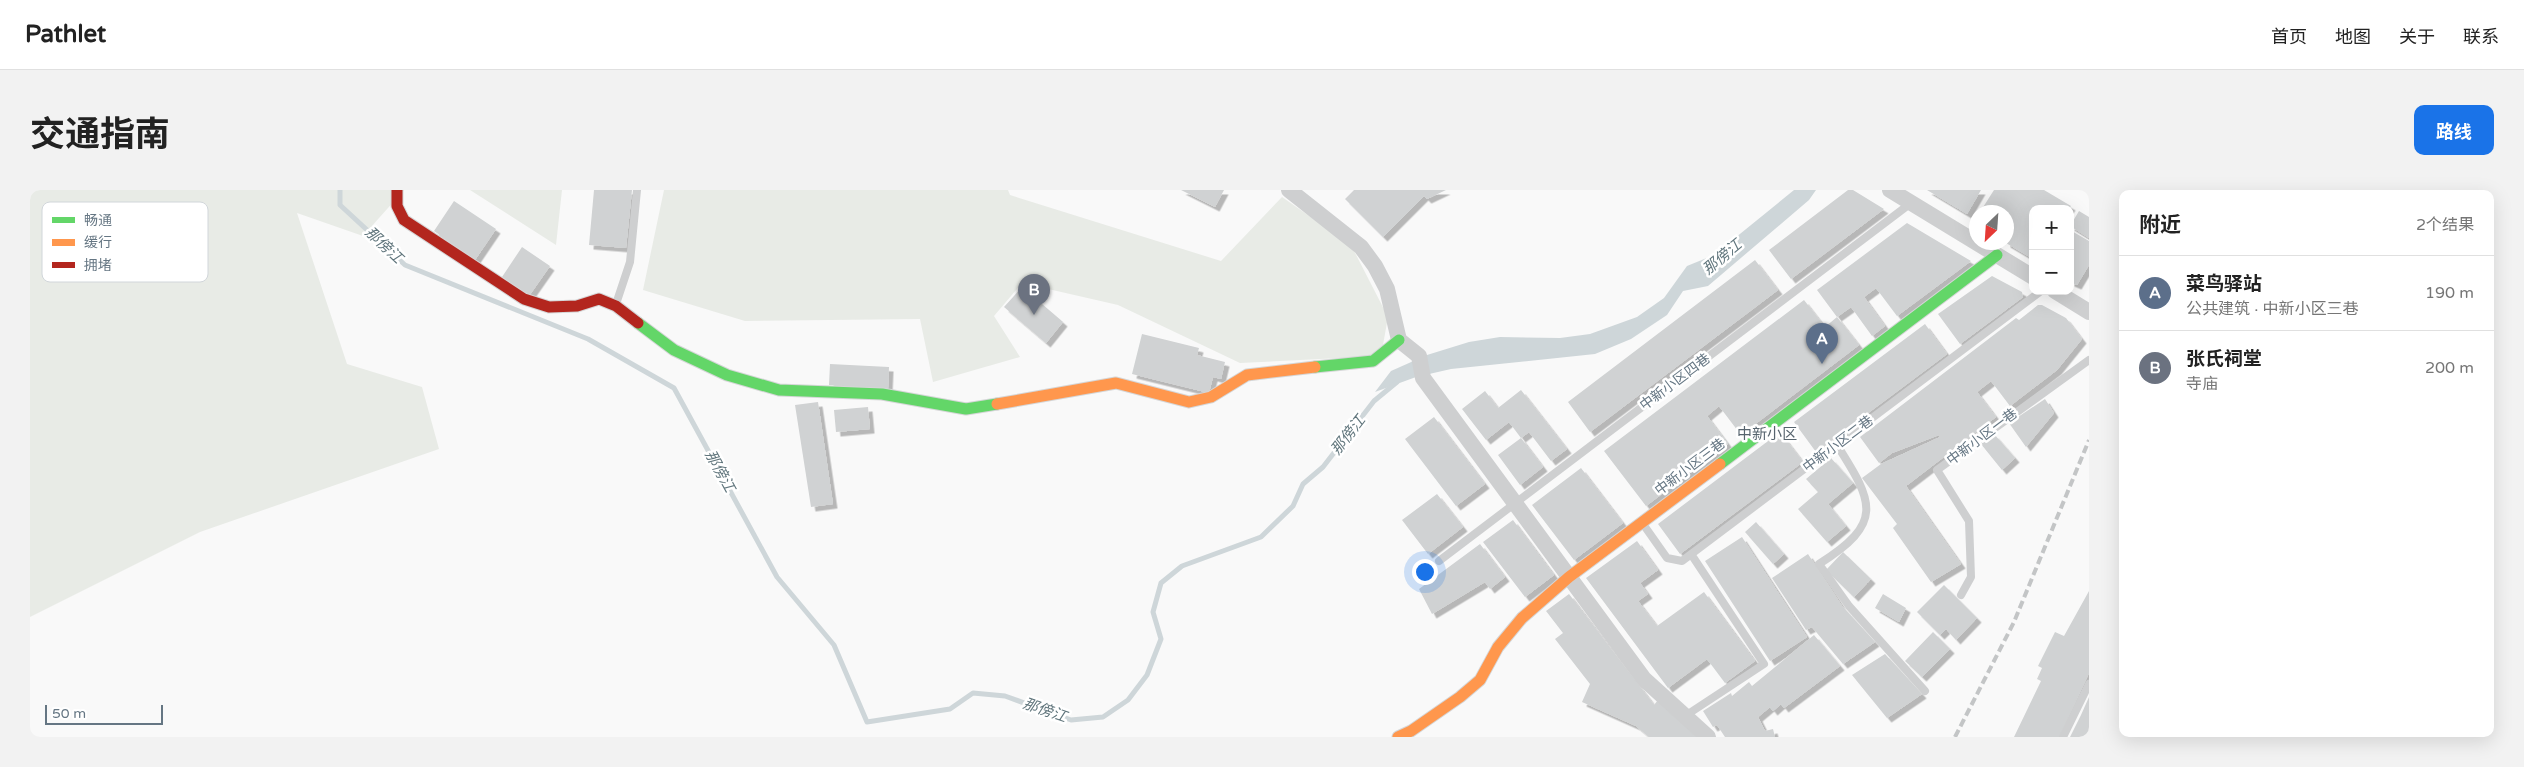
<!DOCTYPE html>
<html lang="zh">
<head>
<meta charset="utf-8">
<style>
  body { margin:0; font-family:"Varela Round","Noto Sans SC",sans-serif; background:#f2f2f2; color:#222 }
  .controls { position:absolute; right:15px; top:15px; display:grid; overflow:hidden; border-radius:10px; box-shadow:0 5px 20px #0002 }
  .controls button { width:45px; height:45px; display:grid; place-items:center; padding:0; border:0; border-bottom:1px solid #e0e0e0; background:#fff; color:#222; font:25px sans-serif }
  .compass { position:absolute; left:1939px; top:15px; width:45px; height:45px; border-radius:50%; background:#fff; box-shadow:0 5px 20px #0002; rotate:205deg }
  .scale { position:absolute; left:15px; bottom:12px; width:118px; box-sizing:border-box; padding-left:5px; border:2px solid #657683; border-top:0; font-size:14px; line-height:18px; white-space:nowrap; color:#657683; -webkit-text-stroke:4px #fff; paint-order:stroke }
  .you { position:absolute; left:1394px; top:381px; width:18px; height:18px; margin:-12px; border:4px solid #fff; border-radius:50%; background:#1a73e8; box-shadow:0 0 0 8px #1a73e833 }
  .badge { display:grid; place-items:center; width:32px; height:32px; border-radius:50%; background:#1a73e8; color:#fff; font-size:16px; font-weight:700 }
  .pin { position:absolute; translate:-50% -41px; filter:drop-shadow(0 1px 2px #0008) }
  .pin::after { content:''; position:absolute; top:26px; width:18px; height:15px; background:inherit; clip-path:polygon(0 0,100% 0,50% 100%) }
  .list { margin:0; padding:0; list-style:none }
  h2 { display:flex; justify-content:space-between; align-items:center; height:65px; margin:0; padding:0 20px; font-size:21px }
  h2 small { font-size:16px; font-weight:400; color:#767676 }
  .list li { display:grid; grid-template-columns:32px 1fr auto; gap:15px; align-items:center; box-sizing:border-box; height:75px; padding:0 20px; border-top:1px solid #e0e0e0 }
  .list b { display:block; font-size:19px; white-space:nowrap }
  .list p { margin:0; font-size:16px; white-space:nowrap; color:#767676 }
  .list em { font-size:16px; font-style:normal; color:#767676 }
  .map { position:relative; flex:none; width:2059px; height:547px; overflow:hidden; border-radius:10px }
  header { display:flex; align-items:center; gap:30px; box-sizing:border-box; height:70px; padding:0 25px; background:#fff; border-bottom:1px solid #e0e0e0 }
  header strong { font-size:24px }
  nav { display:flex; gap:28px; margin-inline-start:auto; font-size:18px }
  .intro { display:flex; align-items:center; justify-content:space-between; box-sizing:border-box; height:120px; padding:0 30px }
  h1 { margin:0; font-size:35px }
  .button { padding:12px 22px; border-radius:10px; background:#1a73e8; color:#fff; font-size:18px; font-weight:700 }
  main { display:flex; gap:30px; padding:0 30px }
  aside { flex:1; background:#fff; border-radius:10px; box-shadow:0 5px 20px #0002 }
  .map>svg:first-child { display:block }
</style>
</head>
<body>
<header>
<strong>Pathlet</strong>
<nav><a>首页</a><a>地图</a><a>关于</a><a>联系</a></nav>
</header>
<div class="intro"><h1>交通指南</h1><a class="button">路线</a></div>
<main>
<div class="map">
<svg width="2059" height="547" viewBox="0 0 2059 547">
  <defs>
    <filter id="shadow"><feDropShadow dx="4.5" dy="4.5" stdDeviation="0" flood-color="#0004"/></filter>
  </defs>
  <rect width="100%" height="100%" fill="#f9f9f9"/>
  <path fill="#e8ebe6" d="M0,0H374L333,46L267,23L317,174L392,197L409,259L170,342L0,427Z
    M440,0H532L526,55Z
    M634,0H978L980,5L1191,71L1252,7L1321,55L1358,127L1351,166L1210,173L1088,115L992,93L964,126L990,167L903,192L890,129L715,131L613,100Z"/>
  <path fill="#ced6d9" d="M1764,0H1786L1779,10L1678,96L1653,101L1637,125L1601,149L1565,164L1421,179L1386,187L1345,202L1361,181L1397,165L1439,152L1470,147L1530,148L1560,144L1607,127L1634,108L1657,76L1684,65Z"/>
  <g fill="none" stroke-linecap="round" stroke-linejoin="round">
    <path stroke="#ced6d9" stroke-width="5" d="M310,0V15L375,75L558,149L644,198L747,387L804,455L837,532L920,519L943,503L975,506L1041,530L1073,527L1098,510L1117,485L1131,449L1123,422L1131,393L1152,376L1231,347L1263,316L1273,294L1293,277L1344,211L1367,192"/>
  </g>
  <path fill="#d0d2d3" filter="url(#shadow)" d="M564,0H602L596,58L559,55Z
    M1151,0H1194L1185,17Z
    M1324,0H1416L1397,9L1394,6L1353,47L1315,9Z
    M1818,0H1823L1854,19L1761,89L1739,60Z
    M1897,0H1951L1937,24Z
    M1964,0H2014L2041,16L2039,19H2003V69L1976,53V22H1950Z
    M424,11L466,39L445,70L404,41Z
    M2049,21L2059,27V48L2040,36Z
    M1877,33L1941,71L1867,126L1846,98L1834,107L1855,136L1842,146L1821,117L1807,127L1787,100Z
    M2040,40L2059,51V75L2047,95L2040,92Z
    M492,57L520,76L499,106L472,87Z
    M1725,70L1748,100L1560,242L1538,212Z
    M1962,86L1992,102L1993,107L1930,154L1908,124Z
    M992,97L1033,132L1016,153L974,117Z
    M1774,110L1795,137L1807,127L1829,155L1711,245L1689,216L1677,226L1698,254L1616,316L1574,261Z
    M2008,115H2012L2036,128L2052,149L2027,180L1980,216L1961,191L1947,202L1966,227L1876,296L1931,374L1901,392L1863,338L1867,334L1832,288L1851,274L1910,247L1909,245L1862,263L1849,273L1830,247L1986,128L1989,130Z
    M1895,134L1917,164L1786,262L1764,232Z
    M1112,144L1169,158L1167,165L1195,172L1191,189L1183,187L1179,203L1102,184Z
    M800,174L859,177L858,199L799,195Z
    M1491,200L1537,259L1521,271L1499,242L1491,248L1479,232L1456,250L1432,219L1455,201L1468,218Z
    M2015,209L2024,223L1996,257L1979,233Z
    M788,212L803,314L781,317L765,215Z
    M838,217L840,239L806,242L804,220Z
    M1404,227L1455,294L1426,316L1375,249Z
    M1750,242L1773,272L1650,364L1628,334Z
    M1964,244L1985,268L1972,280L1951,254Z
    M1491,248L1513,277L1490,295L1468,265Z
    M1801,268L1823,293L1798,314L1816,336L1797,352L1768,319L1788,302L1776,289Z
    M1551,278L1593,333L1544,370L1502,315Z
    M1407,304L1433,337L1398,364L1372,330Z
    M1483,330L1524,385L1495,407L1453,352Z
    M1726,332L1754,364L1743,374L1715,342Z
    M1712,347L1777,447L1740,471L1675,371Z
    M1607,351L1628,380L1610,393L1618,404L1608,411L1627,436L1674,402L1725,471L1695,493L1677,469L1638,498L1556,388Z
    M1450,354L1475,387L1460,399L1455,392L1402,424L1389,399Z
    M1813,362L1841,389L1824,407L1796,380Z
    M1778,364L1812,416L1845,452L1813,474L1782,437L1776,440L1742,388Z
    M1914,395L1947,428L1926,450L1916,439L1910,445L1887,422Z
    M2059,401V483L2029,547H1984L2011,491L2007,489L2012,478L2008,476L2025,442L2034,446Z
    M1539,404L1624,515L1628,510L1671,547H1619L1606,536L1552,512L1560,494L1525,449L1533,443L1516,421Z
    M1853,404L1876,418L1869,432L1845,418Z
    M1903,442L1920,459L1892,487L1875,471Z
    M1784,445L1810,476L1754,518L1751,514L1743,521L1740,517L1728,527L1735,541L1743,539L1745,547H1695L1687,535L1683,537L1673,521L1701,503L1702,506L1719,492L1722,496Z
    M1855,464L1892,504L1857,528L1822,485Z
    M2059,507V547H2040L2051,525Z"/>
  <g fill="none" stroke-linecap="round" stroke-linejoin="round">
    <g stroke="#d5d6d7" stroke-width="13">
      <path id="fast" d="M608,133L644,160L697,185L749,200L852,204L936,219L967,214
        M1285,177L1343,171L1369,150
        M1690,274L1967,65"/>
    </g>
    <g stroke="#d5d6d7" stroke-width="13">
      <path id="slow" d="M967,214L1086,193L1159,212L1181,207L1217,185L1285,177
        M1368,547L1381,541L1430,507L1450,490L1468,457L1492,428L1539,387L1690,274"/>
    </g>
    <g stroke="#d5d6d7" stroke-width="13">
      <path id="jam" d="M367,0V16L374,30L494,109L519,117L547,116L569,109L586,116L608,133"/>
    </g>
    <path stroke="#cecfd0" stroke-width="8" d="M586,114L600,72L607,0
      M1807,255C1844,313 1854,333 1789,374L1819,416L1895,501
      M1613,334L1637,368L1652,371L2011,101
      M1409,371L1881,13
      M1931,405L1941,387L1939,331L1907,280L2059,170
      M1655,526L1734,474L1661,364
      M2033,547L2059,494"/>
    <path stroke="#cecfd0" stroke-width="16" d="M1259,0L1331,57L1345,76L1357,99L1369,150L1389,166L1393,188L1614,489L1678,547
      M1860,0L2003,87
      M2025,101L2059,122"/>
    <use href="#fast" stroke="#63d668" stroke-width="11"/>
    <use href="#slow" stroke="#ff974d" stroke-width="11"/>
    <use href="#jam" stroke="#b3261e" stroke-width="11"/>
    <path stroke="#c3c5c6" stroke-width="4" stroke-dasharray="8 4" stroke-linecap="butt" d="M1925,547L1984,432L2059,250"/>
  </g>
  <g text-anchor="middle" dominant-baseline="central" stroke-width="5" stroke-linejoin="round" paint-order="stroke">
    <g font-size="14" fill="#657683" stroke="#fff">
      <text transform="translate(1645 192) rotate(-37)">中新小区四巷</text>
      <text transform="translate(1952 247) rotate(-37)">中新小区一巷</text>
      <text transform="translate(1808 254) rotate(-37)">中新小区二巷</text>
      <text transform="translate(1660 277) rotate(-37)">中新小区三巷</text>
    </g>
    <g font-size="15" font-style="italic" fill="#60757c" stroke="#fff">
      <text transform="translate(354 55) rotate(43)">那傍江</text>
      <text transform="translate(1692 67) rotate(-40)">那傍江</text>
      <text transform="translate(1318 245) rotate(-52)">那傍江</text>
      <text transform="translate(690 281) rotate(61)">那傍江</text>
      <text transform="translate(1015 520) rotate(19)">那傍江</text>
    </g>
    <g font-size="15" fill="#57646e" stroke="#fff">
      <text x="1737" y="244">中新小区</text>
    </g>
  </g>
  <rect x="12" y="12" width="166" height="80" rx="8" fill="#fff" stroke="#d1d6da" stroke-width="1"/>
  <rect x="22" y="27" width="23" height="6" fill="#63d668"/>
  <rect x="22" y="49" width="23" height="7" fill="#ff974d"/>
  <rect x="22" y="72" width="23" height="6" fill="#b3261e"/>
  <g font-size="14" fill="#657683">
    <text x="54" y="35">畅通</text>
    <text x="54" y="57">缓行</text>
    <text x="54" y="80">拥堵</text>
  </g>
</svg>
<div class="controls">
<button>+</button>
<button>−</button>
</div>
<svg class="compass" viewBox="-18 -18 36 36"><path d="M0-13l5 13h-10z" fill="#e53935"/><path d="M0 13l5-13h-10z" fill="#767676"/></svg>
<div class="scale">50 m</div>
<div class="you"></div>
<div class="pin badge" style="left:1792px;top:174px;background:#5c6f8a">A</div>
<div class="pin badge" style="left:1004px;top:125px;background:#6b7280">B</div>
</div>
<aside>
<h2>附近<small>2个结果</small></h2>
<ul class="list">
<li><span class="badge" style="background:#5c6f8a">A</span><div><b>菜鸟驿站</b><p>公共建筑 · 中新小区三巷</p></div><em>190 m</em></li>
<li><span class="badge" style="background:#6b7280">B</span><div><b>张氏祠堂</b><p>寺庙</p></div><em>200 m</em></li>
</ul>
</aside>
</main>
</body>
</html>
